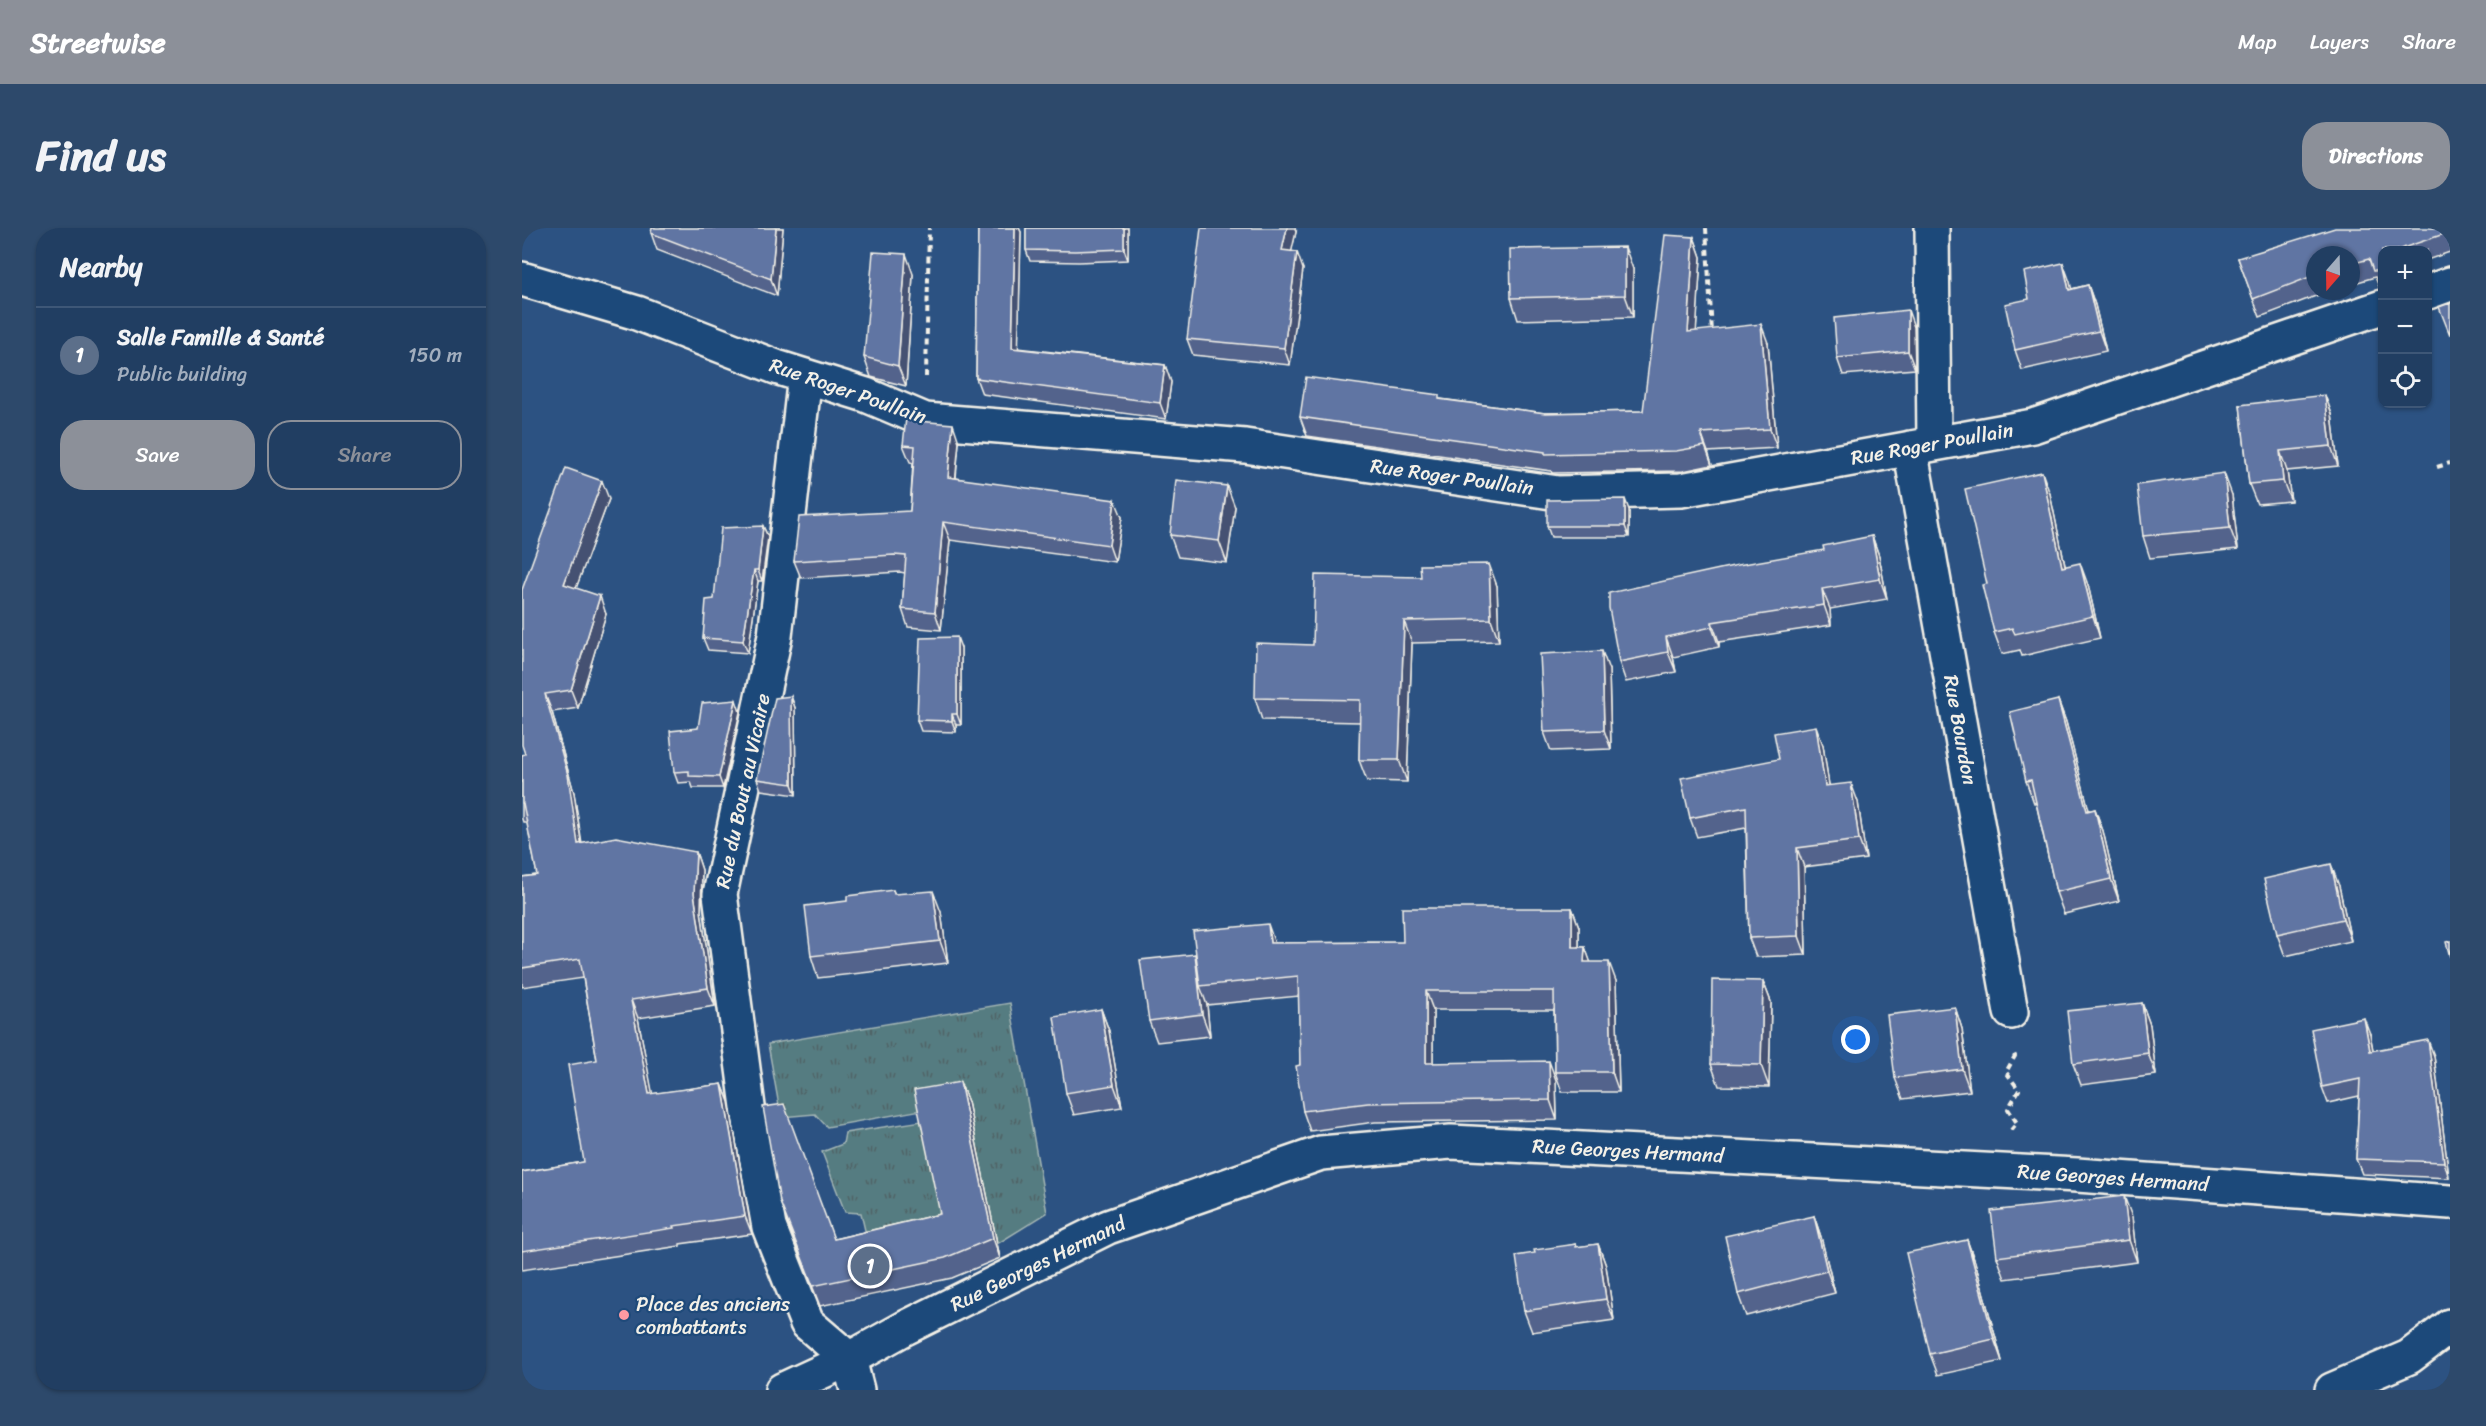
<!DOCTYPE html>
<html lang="en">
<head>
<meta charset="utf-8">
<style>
  body { margin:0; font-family:Sriracha,sans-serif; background:#2d496b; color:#f1f3f6 }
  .controls { position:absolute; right:18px; top:18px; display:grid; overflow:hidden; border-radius:12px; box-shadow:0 2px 4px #0004 }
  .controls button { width:54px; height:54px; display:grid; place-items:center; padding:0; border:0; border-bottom:2px solid #3e5777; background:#213e62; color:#f1f3f6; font:30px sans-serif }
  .compass { position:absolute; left:1784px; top:18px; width:54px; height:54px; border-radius:50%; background:#213e62; box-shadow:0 2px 4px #0004; rotate:200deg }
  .you { position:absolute; left:1334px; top:812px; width:21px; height:21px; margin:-15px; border:4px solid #fff; border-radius:50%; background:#1a73e8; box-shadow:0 0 0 9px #1a73e833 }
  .badge { display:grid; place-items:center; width:39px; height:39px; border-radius:50%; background:#8c9099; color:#fff; font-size:20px; font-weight:700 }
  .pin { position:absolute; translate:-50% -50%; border:3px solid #fff; box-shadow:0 2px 6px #0006 }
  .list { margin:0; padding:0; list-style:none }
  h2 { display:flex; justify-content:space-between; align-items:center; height:78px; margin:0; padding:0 24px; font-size:26px }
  h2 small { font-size:20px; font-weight:400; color:#a2aebe }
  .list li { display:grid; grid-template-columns:39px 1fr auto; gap:18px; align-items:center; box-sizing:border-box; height:96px; padding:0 24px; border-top:2px solid #3e5777 }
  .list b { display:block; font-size:22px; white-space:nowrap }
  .list p { margin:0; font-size:20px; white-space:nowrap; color:#a2aebe }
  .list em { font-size:20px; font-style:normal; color:#a2aebe }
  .actions { display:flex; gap:12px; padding:18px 24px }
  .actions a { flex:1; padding:14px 0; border:2px solid #8c9099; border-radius:24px; text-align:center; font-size:21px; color:#8c9099 }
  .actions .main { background:#8c9099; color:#fff }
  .icon { flex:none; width:33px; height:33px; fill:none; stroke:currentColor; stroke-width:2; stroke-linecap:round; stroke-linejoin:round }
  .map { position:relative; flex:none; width:1928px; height:1162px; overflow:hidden; border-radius:24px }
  header { display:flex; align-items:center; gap:36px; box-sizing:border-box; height:84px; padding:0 30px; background:#8c9099; color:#fff }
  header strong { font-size:28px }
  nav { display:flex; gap:33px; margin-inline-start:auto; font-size:21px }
  .intro { display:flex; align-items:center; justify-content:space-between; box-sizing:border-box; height:144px; padding:0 36px }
  h1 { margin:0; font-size:42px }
  .button { padding:15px 27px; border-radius:24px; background:#8c9099; color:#fff; font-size:21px; font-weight:700 }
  main { display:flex; gap:36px; padding:0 36px }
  aside { flex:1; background:#213e62; border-radius:24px; box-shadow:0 2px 4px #0004 }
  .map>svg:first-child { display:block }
</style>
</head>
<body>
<header>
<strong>Streetwise</strong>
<nav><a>Map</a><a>Layers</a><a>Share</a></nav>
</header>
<div class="intro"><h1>Find us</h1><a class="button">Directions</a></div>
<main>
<aside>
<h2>Nearby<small></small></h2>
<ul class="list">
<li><span class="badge" style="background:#5c6f8a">1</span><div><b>Salle Famille &amp; Santé</b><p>Public building</p></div><em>150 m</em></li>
</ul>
<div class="actions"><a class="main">Save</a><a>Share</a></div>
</aside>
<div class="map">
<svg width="1928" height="1162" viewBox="0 0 1928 1162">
  <defs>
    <pattern id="grass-tufts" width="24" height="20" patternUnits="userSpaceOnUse" patternTransform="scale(1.5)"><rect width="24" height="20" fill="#557b81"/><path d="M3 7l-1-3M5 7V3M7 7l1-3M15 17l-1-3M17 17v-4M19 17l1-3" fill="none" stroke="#506466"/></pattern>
  </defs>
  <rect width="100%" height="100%" fill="#2c5282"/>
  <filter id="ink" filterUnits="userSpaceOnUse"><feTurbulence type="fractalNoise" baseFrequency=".0167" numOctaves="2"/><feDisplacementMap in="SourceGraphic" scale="12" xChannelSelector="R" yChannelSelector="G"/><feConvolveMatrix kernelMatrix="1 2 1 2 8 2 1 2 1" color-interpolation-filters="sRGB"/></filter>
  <g filter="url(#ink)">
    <path fill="url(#grass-tufts)" stroke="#a4b6b4" stroke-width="1.5" d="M488,775L525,985L475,1016L471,995L348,1024L339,985L323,984L300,924L321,916L323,905L401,893L399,882L305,899L293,886L259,889L246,816Z"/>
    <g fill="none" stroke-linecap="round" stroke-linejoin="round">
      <g stroke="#f4f1e8" stroke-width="38">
        <path id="minor" d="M1410,0L1412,216
          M0,51L115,85L254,139L344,167L403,192L723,218L1036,265L1159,262L1511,198L1860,79
          M1906,64L1928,56
          M283,148L253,408L198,666L228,894L247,999L285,1095L327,1131L335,1162
          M1388,220L1489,784
          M1810,1162L1887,1129L1928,1098"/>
      </g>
      <g stroke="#f4f1e8" stroke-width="38">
        <path id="tertiary" d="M260,1162L327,1131L383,1100L586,999L799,925L929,914L1555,947L1928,974"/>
      </g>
      <path stroke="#f4f1e8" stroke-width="4" stroke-dasharray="6 4.5" stroke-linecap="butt" d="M1184,0L1190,105
        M404,149L407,0
        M1915,239L1928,235
        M1489,902L1495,895L1486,881L1497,862L1484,844L1493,828L1491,824"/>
      <use href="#minor" stroke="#1f4a7a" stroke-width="33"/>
      <use href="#tertiary" stroke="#1f4a7a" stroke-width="33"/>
    </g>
    <path fill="#53648c" stroke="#f4f1e8" stroke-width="1.5" d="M261,0L255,68L135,22L129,5Z
      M456,0H497L499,4L496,120L643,137L649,154L644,191L460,166L454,150Z
      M504,0H606V32L557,34L508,33L504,22Z
      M1928,0V24L1905,32V22H1860V61H1858L1853,49L1829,56V27H1793V63H1807L1738,89L1716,30Z
      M774,4L769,24L781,41L768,137L671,127L665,111Z
      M1172,9L1179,29L1174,103L1246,115L1255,220L1186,224L1190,237L1161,243L1030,245L1029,243L785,208L778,189L919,171L1023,185L1121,183Z
      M1541,35L1549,61L1566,57L1573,77L1584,123L1500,142L1493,122L1507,71Z
      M1111,41V89L996,92L989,70Z
      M391,46L384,158L349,149L342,129Z
      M1392,99L1393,141L1321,147L1315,130Z
      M1718,177L1810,186L1816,238L1765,243L1769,273L1735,276L1727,256Z
      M437,214L434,250L600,289L593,334L428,312L419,402L386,399L380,381L383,345L378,344L279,350L272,333L388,283L391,235L388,234L381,217Z
      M1528,266L1543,338L1566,357L1578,410L1500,428L1498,422L1480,426L1472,404L1465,356Z
      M1710,267L1716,321L1628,330L1621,308Z
      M87,271L54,360L84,386L56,480L30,484L52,565L60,616L174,624L180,642L179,683L193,778L116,790L130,866L200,856L207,874L230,1006L158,1016V1018L0,1042V944L62,934L75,832L61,750L0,759V649L15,647L5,594H1L0,591V527L3,526L0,362Z
      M713,279L705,335L656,329L648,307Z
      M1107,282V309H1029L1025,298Z
      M241,298L246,309L240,353H236L226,425L186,422L181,410L192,371Z
      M1350,308L1357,328L1365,371L1308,381L1309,397L1197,414V419L1151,429L1154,444L1104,454L1097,434L1302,322Z
      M975,358L977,413L890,415L885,554L845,553L837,532L838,494L740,492L733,470L791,417Z
      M439,420V497H434V504L399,503L395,492Z
      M1087,442L1089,521L1029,523L1022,504Z
      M269,468L273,480L274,567L239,562L235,551Z
      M1536,472L1544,494L1567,583L1573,581L1581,603L1597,673L1542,686L1534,664L1514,575H1512L1504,553Z
      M218,484L201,560H171L169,554L156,555L152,544L176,500Z
      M1301,517L1307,557L1336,574L1344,631L1282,639L1284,727L1234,729L1227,710L1224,600L1175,609L1168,590L1257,531Z
      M1817,658L1829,713L1763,728L1755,706Z
      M371,662L373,666L419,684L426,735L296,750L289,728L325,673Z
      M1050,680L1057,699V719H1063L1068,734L1094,753L1097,864H1040L1033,844L1032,782H911V835L1034,852L1035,892L853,894L788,903L781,883L778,837L777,768L685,777L688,808L635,814L627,793L673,726L753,715L881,714Z
      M1241,753L1249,774L1247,859L1197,858L1189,836Z
      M1620,775L1628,797L1634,847L1559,857L1551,836Z
      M1433,779L1440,801L1448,863L1381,871L1373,850Z
      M579,781L587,803L600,879L552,887L544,865Z
      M1848,806L1851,822L1912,828L1927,950L1840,946L1834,931L1837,868L1806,875L1800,859Z
      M438,854L446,874L478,1030L430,1050L298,1078L258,974L312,1011L418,986Z
      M1292,988L1299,1009L1313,1065L1224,1088L1216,1066Z
      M1610,989L1615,1034L1483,1051L1475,1029Z
      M1445,1012L1453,1034L1480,1133L1416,1147L1408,1126Z
      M1054,1016L1055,1019L1076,1016L1084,1038L1092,1092L1010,1104L1002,1083L1013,1025Z"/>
    <path fill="#445172" stroke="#f4f1e8" stroke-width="1.5" d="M254,0H261L255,68L249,51Z
      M493,0H497L499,4L496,136L490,120Z
      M602,0H606V32L602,21Z
      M765,0H773L774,4L766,39L760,22Z
      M1172,9L1179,29L1173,123L1166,104Z
      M1103,19L1111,41V89L1103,67Z
      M775,24L781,41L768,137L762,120Z
      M384,26L391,46L384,158L376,138Z
      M1541,35L1548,54L1554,81L1547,62Z
      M1566,57L1573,77L1584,123L1577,103Z
      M1386,82L1392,99L1393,141L1386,123Z
      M1239,96L1246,115L1255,220L1248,201Z
      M643,137L649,154L644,191L638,175Z
      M1803,167L1810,186L1816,238L1809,218Z
      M431,196L437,214L432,266L426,249Z
      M1179,205L1186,224L1190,237L1183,218Z
      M1758,223L1765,243L1769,273L1761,253Z
      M1520,244L1528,266L1548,361L1540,339Z
      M1702,245L1710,267L1716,321L1708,300Z
      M80,253L87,271L49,374L42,356Z
      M705,258L713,279L705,335L697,313Z
      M1103,271L1107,282V309L1103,298Z
      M593,272L600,289L593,334L587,317Z
      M421,294L428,312L419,402L413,384Z
      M241,298L246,309L240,353L236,342Z
      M1350,308L1357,328L1365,371L1358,351Z
      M1558,335L1566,357L1578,410L1571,388Z
      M967,336L975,358L977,413L969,391Z
      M232,342L236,353L226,425L221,413Z
      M1300,361L1308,381L1309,397L1302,377Z
      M78,368L84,386L56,480L49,462Z
      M882,393L890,415L885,554L877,532Z
      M1190,394L1197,414V419L1190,399Z
      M435,409L439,420V497L435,486Z
      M1144,409L1151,429L1154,444L1146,424Z
      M1080,423L1087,442L1089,521L1082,502Z
      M23,466L30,484L52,565L62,634L56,616Z
      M269,468L273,480L274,567L270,556Z
      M214,472L218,484L201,560L197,549Z
      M1536,472L1544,494L1573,605L1565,583Z
      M430,486L434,497V504L430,493Z
      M1294,498L1301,517L1310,577L1303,558Z
      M1329,555L1336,574L1344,631L1337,612Z
      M1573,581L1581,603L1597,673L1589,651Z
      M1275,620L1282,639L1284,727L1277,708Z
      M174,624L180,642L179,683L193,778L186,760L172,665Z
      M1809,636L1817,658L1829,713L1821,691Z
      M411,663L419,684L426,735L418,713Z
      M1050,680L1057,699V738L1050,719Z
      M746,696L753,716L748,715Z
      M1063,719L1070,738L1062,734Z
      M673,726L678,758L685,777L688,808L680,786Z
      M1087,734L1094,753L1097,864L1090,844Z
      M1241,753L1249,774L1247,859L1239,837Z
      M904,763L911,782V855L904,835Z
      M109,772L116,790L134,884L127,866Z
      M1620,775L1628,797L1634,847L1626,825Z
      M1433,779L1440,801L1448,863L1440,841Z
      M579,781L587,803L600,879L592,857Z
      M1842,790L1848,806L1854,839L1848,823Z
      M1906,812L1912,828L1927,950L1922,934Z
      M1027,833L1034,852L1035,892L1028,872Z
      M438,854L446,874L478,1030L471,1010Z
      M200,856L207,874L230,1006L223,988Z
      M1602,968L1610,989L1615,1034L1607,1012Z
      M1292,988L1299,1009L1313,1065L1305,1043Z
      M1445,1012L1453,1034L1480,1133L1472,1111Z
      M1076,1016L1084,1038L1092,1092L1084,1071Z"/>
    <path fill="#6174a3" stroke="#f4f1e8" stroke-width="1.5" d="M130,0H254L249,51L129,5Z
      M456,0H493L490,120L643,137L638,175L454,150Z
      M504,0H602V21L553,23L504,22Z
      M679,0H765L760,22L775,24L762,120L665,111Z
      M1813,0H1928V4L1875,22H1860V44L1858,43H1851L1847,31L1829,36V27H1793V47L1731,71L1716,30Z
      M1143,7L1172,9L1166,104L1239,96L1248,201L1179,205L1183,218L1154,223L1023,226V224L778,189L784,149L917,167V171L1023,185L1121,183Z
      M1103,19V67L989,70L988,21Z
      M351,24L384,26L376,138L342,129Z
      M1541,35L1547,62L1566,57L1577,103L1493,122L1483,76L1507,71L1502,44Z
      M1928,75V107L1917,79Z
      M1386,82V123L1315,130L1312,90Z
      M1803,167L1809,218L1758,223L1761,253L1727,256L1718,177Z
      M384,190L395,193L431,196L426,249L593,272L587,317L421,294L413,384L380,381L384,328L372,327L272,333L277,289L388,283L393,218L381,217Z
      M44,240L80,253L42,356L78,368L49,462L23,466L46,547L56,616L94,609L174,624L172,665L186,760L109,772L127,866L200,856L223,988L151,998L152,1000L0,1023V944L62,934L46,837L75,832L58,731L0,740V649L15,647L1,575H0V527L3,526L0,517V362Z
      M1520,244L1540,339L1558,335L1571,388L1493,406L1490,400L1472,404L1460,357L1465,356L1443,261Z
      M1702,245L1708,300L1621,308L1615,257Z
      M654,252L705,258L697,313L648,307Z
      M1103,271V298H1025V272Z
      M241,298L236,342H232L221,413L181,410L184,372L192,371L199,300Z
      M1350,308L1358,351L1300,361L1302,377L1190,394V399L1144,409L1146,424L1097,434L1087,380V365L1216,337L1302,322L1301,318Z
      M967,336L969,391L882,393L877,532H837L838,472L733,470L734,415L791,417L793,347L899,349L898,337Z
      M435,409V486H430V493L395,492L398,410Z
      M1080,423L1082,502L1022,504L1018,426Z
      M269,468L270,556L235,551L253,470Z
      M214,472L197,549L167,548V543L152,544L148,503L176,500L180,475Z
      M1536,472L1565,583L1573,581L1589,651L1534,664L1509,552L1504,553L1488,484Z
      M1294,498L1303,558L1329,555L1337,612L1275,620L1277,708L1227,710L1224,579L1168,590L1159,550L1257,531L1252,505Z
      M1809,636L1821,691L1755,706L1742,651Z
      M371,662L372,666L411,663L418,713L289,728L283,678L325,673V668Z
      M880,680H1050V719H1063L1062,734H1087L1090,844H1033L1032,763H904V835L1027,833L1028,872L846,875L781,883L774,838L778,837L776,748L678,758L671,703L746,696L748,715L881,714Z
      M1928,713V729L1924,714Z
      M673,726L680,786L627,793L618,732Z
      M1190,752L1241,753L1239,837L1189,836Z
      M1620,775L1626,825L1551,836L1545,783Z
      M1433,779L1440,841L1373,850L1365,787Z
      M579,781L592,857L544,865L532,789Z
      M1842,790L1848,823L1906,812L1922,934L1834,931L1838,851L1800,859L1789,801Z
      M438,854L471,1010L423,1030L291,1058L258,974L241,879L262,876L312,1011L418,986L392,862Z
      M1602,968L1607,1012L1475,1029L1469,983Z
      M1292,988L1305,1043L1216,1066L1203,1008Z
      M1445,1012L1472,1111L1408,1126L1384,1025Z
      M1054,1016V1019L1076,1016L1084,1071L1002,1083L994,1028L1013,1025L1012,1022Z"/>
  </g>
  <circle fill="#ff9aa2" stroke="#1f4a7a" stroke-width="2" cx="102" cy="1087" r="6"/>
  <g text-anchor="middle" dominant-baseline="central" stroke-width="4.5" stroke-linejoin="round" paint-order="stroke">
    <g font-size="20" fill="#f4f1e8" stroke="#1f4a7a">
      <text transform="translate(326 163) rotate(19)">Rue Roger Poullain</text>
      <text transform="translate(1410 216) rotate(-10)">Rue Roger Poullain</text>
      <text transform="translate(930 249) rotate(8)">Rue Roger Poullain</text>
      <text transform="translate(1438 502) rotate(80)">Rue Bourdon</text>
      <text transform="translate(221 563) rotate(-78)">Rue du Bout au Vicaire</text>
      <text transform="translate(1106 923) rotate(3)">Rue Georges Hermand</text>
      <text transform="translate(1591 950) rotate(4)">Rue Georges Hermand</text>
      <text transform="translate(516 1036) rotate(-26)">Rue Georges Hermand</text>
    </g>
    <g font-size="20" fill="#f4f1e8" stroke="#1f4a7a" text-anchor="start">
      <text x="114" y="1076">Place des anciens<tspan x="114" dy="23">combattants</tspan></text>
    </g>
  </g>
</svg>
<div class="controls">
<button>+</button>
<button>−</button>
<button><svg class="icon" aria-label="locate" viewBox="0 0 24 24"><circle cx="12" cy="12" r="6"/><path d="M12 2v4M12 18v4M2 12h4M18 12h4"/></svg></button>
</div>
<svg class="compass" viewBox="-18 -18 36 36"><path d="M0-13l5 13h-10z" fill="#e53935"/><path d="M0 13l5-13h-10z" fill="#a2aebe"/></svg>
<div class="you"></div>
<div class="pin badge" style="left:348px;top:1038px;background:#5c6f8a">1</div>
</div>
</main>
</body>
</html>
